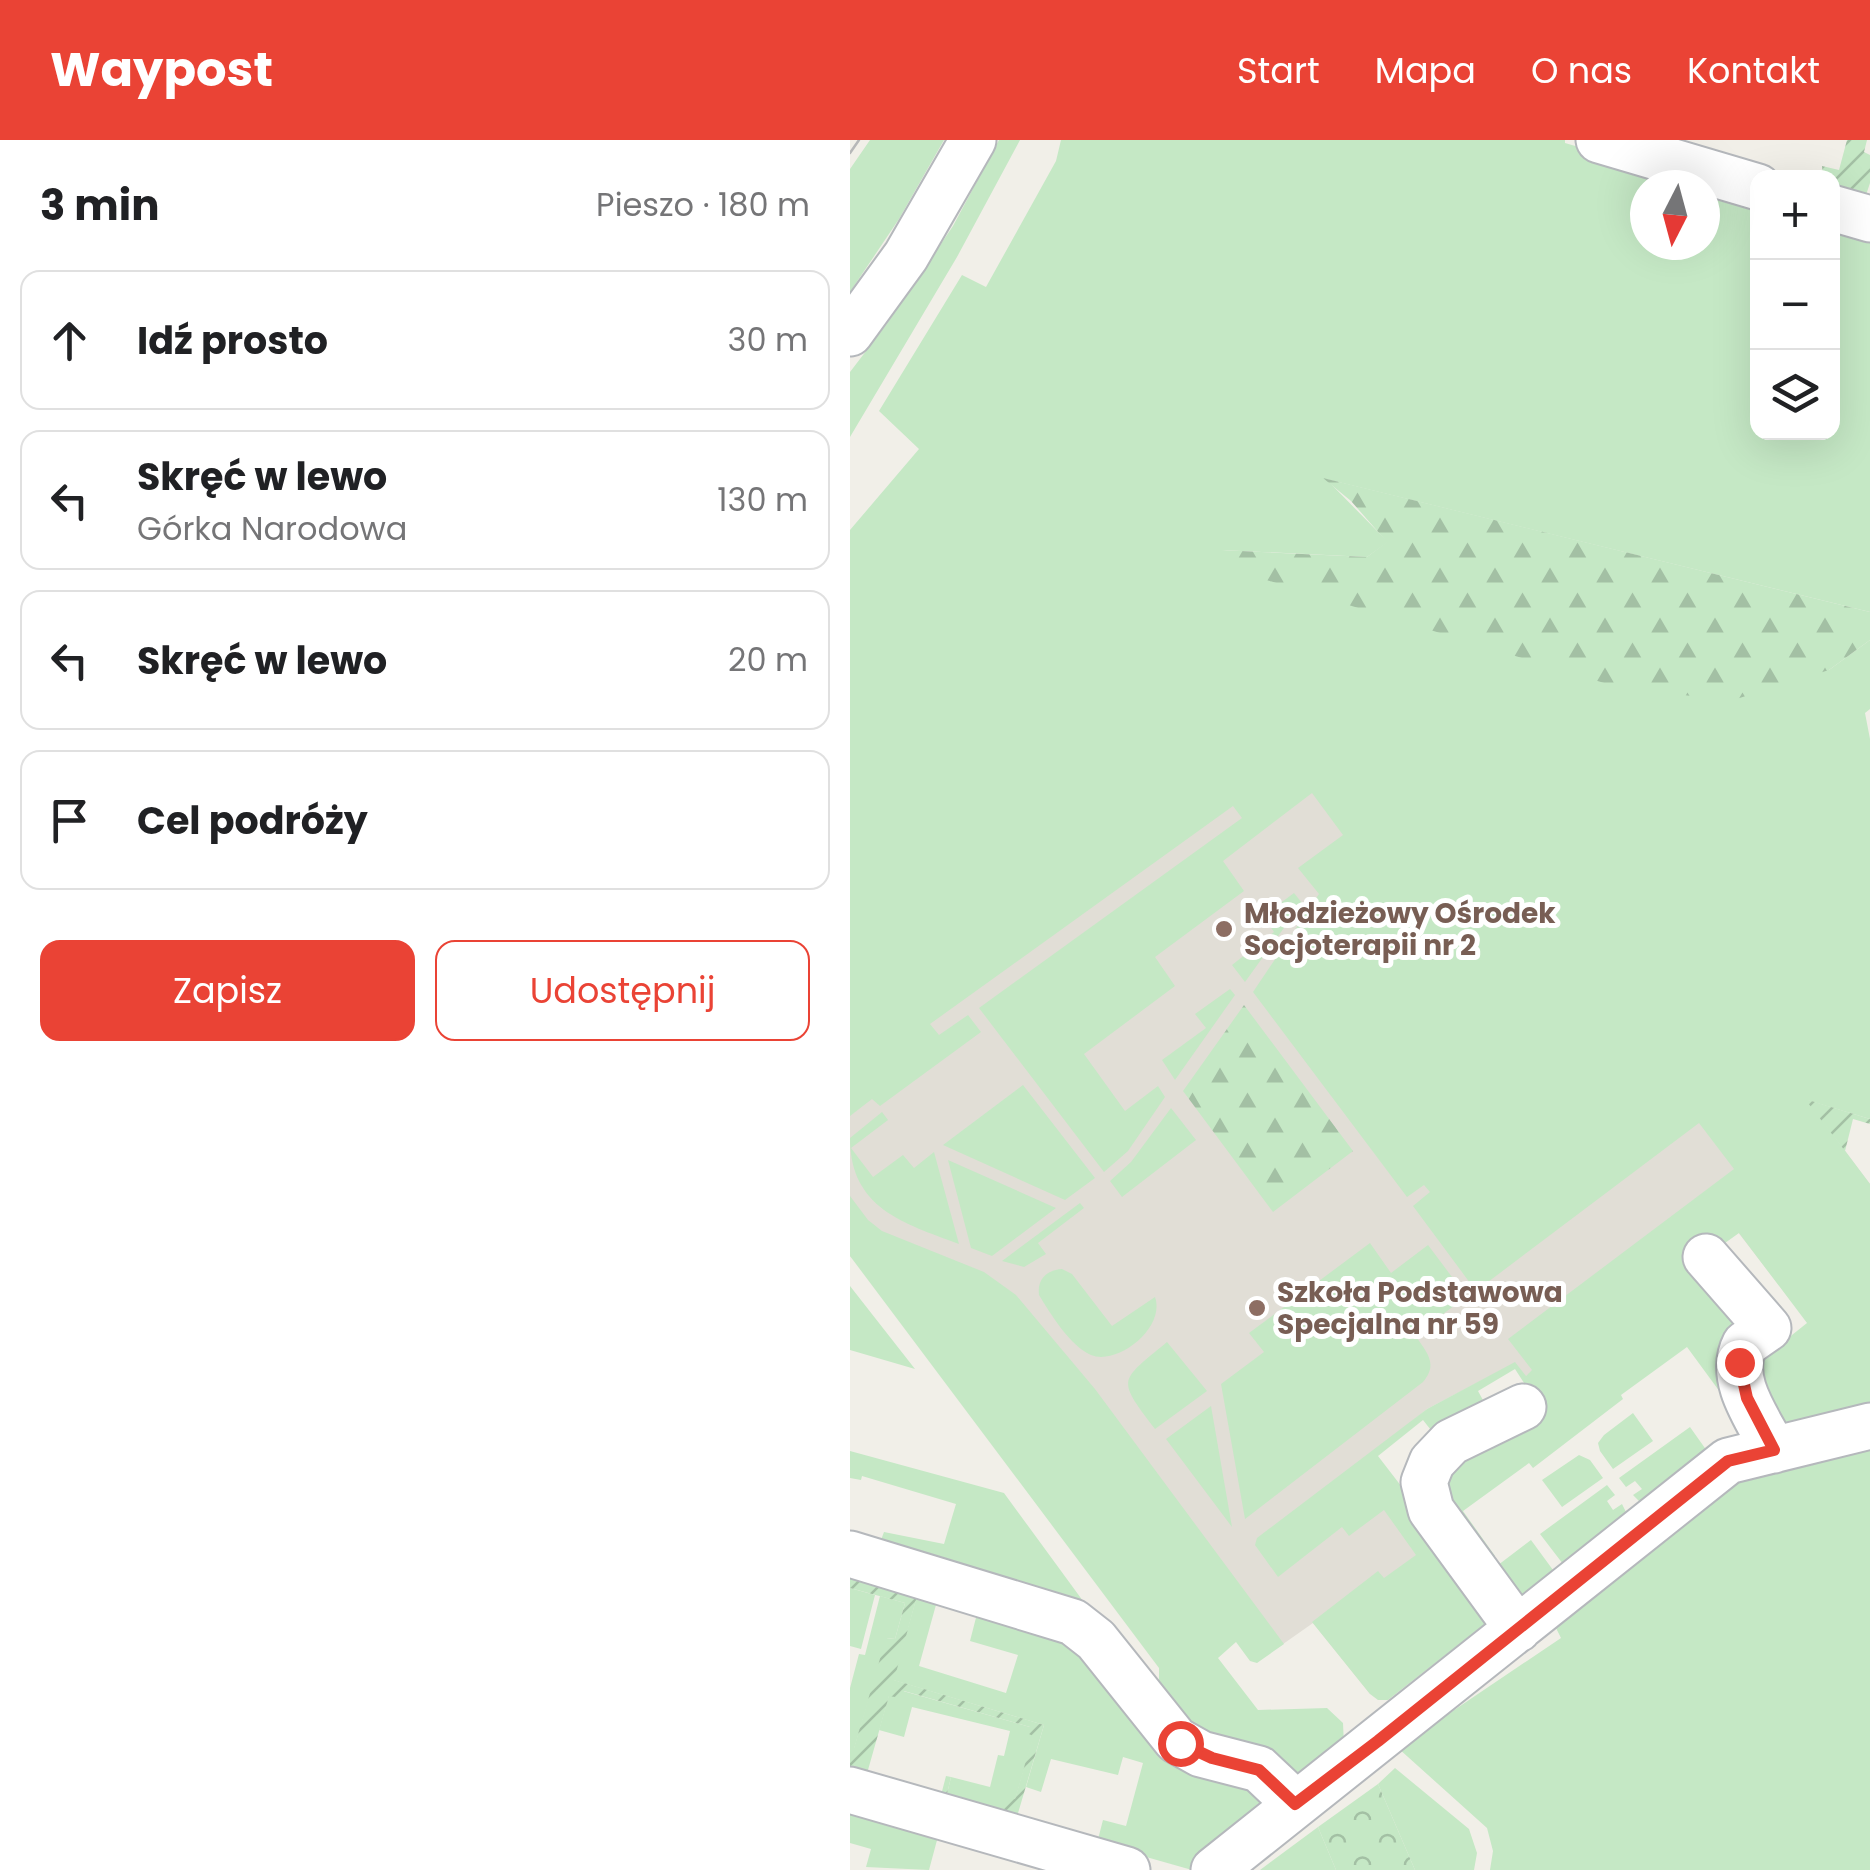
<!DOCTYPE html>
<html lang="pl">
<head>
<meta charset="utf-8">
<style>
  body { margin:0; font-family:Poppins,sans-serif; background:#f2f2f2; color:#202124 }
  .controls { position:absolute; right:30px; top:30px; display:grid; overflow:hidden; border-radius:20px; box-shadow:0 10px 40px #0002 }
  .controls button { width:90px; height:90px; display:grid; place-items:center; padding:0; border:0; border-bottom:2px solid #e0e0e0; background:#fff; color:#202124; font:50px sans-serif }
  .compass { position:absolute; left:780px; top:30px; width:90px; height:90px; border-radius:50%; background:#fff; box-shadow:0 10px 40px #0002; rotate:186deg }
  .stop { position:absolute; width:30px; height:30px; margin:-22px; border:8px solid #ea4335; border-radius:50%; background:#fff }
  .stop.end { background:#ea4335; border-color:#fff; box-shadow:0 2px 10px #0008 }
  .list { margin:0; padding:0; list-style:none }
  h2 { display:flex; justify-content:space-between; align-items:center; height:130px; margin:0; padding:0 40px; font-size:42px }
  h2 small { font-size:32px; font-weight:400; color:#757577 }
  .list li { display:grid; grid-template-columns:65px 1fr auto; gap:30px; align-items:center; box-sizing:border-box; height:140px; margin:0 20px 20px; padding:0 20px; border:2px solid #e0e0e0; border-radius:20px }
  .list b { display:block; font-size:38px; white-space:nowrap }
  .list p { margin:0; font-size:32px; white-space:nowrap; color:#757577 }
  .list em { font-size:32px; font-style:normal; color:#757577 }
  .actions { display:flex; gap:20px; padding:30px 40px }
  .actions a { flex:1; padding:22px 0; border:2px solid #ea4335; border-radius:20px; text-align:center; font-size:35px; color:#ea4335 }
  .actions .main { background:#ea4335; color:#fff }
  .icon { flex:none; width:55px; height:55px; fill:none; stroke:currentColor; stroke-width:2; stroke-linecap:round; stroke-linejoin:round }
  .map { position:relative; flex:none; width:1020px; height:1730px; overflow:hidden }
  header { display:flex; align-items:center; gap:60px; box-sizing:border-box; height:140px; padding:0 50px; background:#ea4335; color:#fff }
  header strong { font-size:48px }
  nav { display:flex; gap:55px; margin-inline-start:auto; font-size:35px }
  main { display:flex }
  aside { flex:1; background:#fff }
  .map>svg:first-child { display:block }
</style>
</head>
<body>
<header>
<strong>Waypost</strong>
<nav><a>Start</a><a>Mapa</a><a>O nas</a><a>Kontakt</a></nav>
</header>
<main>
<aside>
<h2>3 min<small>Pieszo · 180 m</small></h2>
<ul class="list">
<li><svg class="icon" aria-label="ahead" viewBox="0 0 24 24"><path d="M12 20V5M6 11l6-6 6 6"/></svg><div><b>Idź prosto</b></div><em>30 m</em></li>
<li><svg class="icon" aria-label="left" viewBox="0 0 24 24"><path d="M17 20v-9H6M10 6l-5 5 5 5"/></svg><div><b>Skręć w lewo</b><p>Górka Narodowa</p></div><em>130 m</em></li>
<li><svg class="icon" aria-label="left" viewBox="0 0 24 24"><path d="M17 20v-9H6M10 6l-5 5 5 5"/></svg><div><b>Skręć w lewo</b></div><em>20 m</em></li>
<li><svg class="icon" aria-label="arrive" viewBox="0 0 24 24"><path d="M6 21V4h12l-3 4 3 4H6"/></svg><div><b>Cel podróży</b></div></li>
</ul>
<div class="actions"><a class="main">Zapisz</a><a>Udostępnij</a></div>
</aside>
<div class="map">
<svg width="1020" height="1730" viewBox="0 0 1020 1730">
  <defs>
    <pattern id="forest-firs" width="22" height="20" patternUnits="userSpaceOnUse" patternTransform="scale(2.5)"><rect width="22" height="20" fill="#c5e8c5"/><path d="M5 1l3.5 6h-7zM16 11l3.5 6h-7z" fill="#a3c0a4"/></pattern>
    <pattern id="park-crowns" width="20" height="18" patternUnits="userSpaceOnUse" patternTransform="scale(2.5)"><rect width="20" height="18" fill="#c5e8c5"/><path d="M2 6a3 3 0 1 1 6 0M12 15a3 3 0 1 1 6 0" fill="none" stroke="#a3c0a4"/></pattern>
    <pattern id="garden-furrows" width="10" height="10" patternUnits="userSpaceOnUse" patternTransform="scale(2.5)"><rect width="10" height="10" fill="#c5e8c5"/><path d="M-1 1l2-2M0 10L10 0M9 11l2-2" fill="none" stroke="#a3c0a4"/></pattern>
  </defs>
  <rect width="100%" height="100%" fill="#f1efe8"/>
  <path fill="#e1ded6" d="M318,474L883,863L1020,1044L979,1210L884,1087L675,1237L665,1223L577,1269L514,1320L583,1402L520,1554L463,1483L426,1509L0,1116V592Z"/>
  <path fill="#c5e8c5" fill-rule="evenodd" d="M20,0H94L49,79L0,152V29Z
    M149,0H170L107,117L0,297V232L36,185L103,86Z
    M211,0H715V3L907,59L908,292H982L983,81L1020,91V472L476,339L538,402L517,417L371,410L979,530L1020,500V569L1015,573L1020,599V979L957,960L1020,1044V1278L927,1300L885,1241L870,1252L837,1207L771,1255L773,1259L683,1328L679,1323L613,1371L645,1416L630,1427L582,1337L694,1274L665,1229L628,1251L640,1273L588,1299L573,1280L528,1316L649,1473L538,1560H528L520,1554L462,1482L528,1431L534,1438L566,1415L534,1370L499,1396L492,1387L428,1437L405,1405L407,1398L577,1269L665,1222L676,1236L682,1230L658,1199L884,1029L849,983L626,1151L563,1066L580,1052L574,1045L557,1057L403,852L469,754L448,728L493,695L462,653L373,721L394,751L305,817L325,846L234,914L275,971L308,946L315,957L278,1011L254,1032L129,868L392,678L383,666L80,884L89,895L118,875L131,892L30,966L22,959L0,976V390L69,309L29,271L112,135L136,147L206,21ZM795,45H855V105H795ZM889,1093L957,1183L937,1199L868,1108Z
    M444,753L452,763L395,842L382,825L424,792L413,776Z
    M380,849L385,855L325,940L312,920L356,888L345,874Z
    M173,945L245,1038L215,1060L93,1005Z
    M321,968L346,1000L272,1057L260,1041L281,1022Z
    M32,972L38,980L1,1008L23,1037L53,1015L64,1028L84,1012L109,1104C53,1083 0,1068 0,998Z
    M98,1020L206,1068L142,1116L121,1108Z
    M0,1056L18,1080L32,1091L134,1132L166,1155L245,1249L434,1504L407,1523L400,1521L386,1502L368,1518L408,1570L477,1568L493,1583L494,1605L453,1644L372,1610L309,1565V1528L0,1116Z
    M230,1063L234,1068L188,1103L196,1114L174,1127L152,1121Z
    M520,1103L541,1133L578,1105L611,1149L609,1152L613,1159L565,1195C576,1212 589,1223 573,1242L395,1379L371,1244L414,1212L399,1193Z
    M212,1129L222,1134L262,1186L305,1157C316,1188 267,1226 241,1215C220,1206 200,1173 189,1155C187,1139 197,1130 212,1129Z
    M0,1146L65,1229L0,1210Z
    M317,1202L357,1251L305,1289C266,1238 269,1242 317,1202Z
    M361,1266L382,1387L316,1299Z
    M783,1273L803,1301L763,1329L750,1311L748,1303L754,1295Z
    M840,1287L857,1311L792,1364L783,1355L792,1349L785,1341L776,1347L769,1338Z
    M1020,1300V1730H640L643,1711L637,1688L548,1608L711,1498L705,1486L898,1330Z
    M0,1311L154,1353L233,1461L231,1466L0,1400V1391L31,1400L34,1392L94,1404L106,1364L12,1336L11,1340L0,1338Z
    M729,1315L740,1320L753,1338L712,1367L692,1340Z
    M757,1345L765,1355L757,1361L763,1370L772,1364L777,1374L713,1424L690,1394Z
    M681,1400L703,1430L659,1465L635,1435Z
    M0,1448L25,1455L11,1509L0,1506Z
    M69,1449L89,1454L69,1526L156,1553L168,1515L120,1501L129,1466L194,1483L416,1660L342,1730L247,1703L253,1680L276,1686L293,1623L273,1617L268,1635L201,1619L191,1652L176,1647L194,1585L43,1540Z
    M30,1456L55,1463L45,1499L37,1498L4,1609L0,1608V1548L9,1514L15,1515Z
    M53,1551L180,1587L184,1595L165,1660L152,1669L97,1654L101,1637L140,1647L148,1615L154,1616L160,1591L62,1567L54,1597L29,1590L39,1555Z
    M545,1628L619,1689L627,1713L624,1730H565L528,1644Z
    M0,1664L90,1689L79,1730L16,1727L21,1709L0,1703Z
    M468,1687L486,1730H410Z"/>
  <path fill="url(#forest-firs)" d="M473,338L1020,472V500L979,530L880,561L764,546L387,431L370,410L517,417L537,402L501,361Z
    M394,865L503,1011L423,1072L333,951Z"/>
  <path fill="url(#park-crowns)" d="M528,1644L565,1730H486L468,1687Z"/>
  <path fill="url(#garden-furrows)" d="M997,0H1017L1014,12L1020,15V43L1016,55L983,46L982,38L973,37L972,26L989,30Z
    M955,959L1020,979V984L1003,979L995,1011Z
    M0,1430L69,1449L44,1540L194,1585L166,1680L90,1659L96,1636L101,1637L97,1654L152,1669L156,1658L165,1659L183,1596L179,1594L180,1587L54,1551L51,1558L39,1556L16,1637L0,1632V1608H4L36,1498L45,1499L55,1463L0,1448Z"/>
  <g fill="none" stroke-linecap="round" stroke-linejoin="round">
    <g stroke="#b5b8bc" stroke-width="49">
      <path id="minor" d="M749,0L908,47
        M982,68L1020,79
        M0,193L56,116L123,0
        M856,1117L918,1188L895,1204C877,1239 908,1279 924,1310
        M0,1414L223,1482L246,1500L326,1600L351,1614L409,1629L445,1663
        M668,1489L581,1370L574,1342L582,1322L601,1302L673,1267
        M0,1650L277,1730
        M364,1730L878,1321L1020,1286"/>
    </g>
    <use href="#minor" stroke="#fff" stroke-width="45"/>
    <path stroke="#b6b7b8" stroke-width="2.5" d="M0,13L9,0"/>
  </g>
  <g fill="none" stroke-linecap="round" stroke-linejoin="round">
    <path stroke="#ea4335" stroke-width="12" d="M330,1603L362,1618L409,1630L445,1664L528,1601L878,1321L924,1310L897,1258L889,1222"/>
  </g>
  <g fill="#8d6e63" stroke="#fff" stroke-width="4">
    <circle cx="374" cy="789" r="10"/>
    <circle cx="407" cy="1168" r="10"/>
  </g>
  <g text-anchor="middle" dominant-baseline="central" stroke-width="10" stroke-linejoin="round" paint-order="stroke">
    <g font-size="28" font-weight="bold" fill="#785e54" stroke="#fff" text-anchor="start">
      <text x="394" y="773">Młodzieżowy Ośrodek<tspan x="394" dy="32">Socjoterapii nr 2</tspan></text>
      <text x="427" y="1152">Szkoła Podstawowa<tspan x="427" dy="32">Specjalna nr 59</tspan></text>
    </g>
  </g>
</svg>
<div class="controls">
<button>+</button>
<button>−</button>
<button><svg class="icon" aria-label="layers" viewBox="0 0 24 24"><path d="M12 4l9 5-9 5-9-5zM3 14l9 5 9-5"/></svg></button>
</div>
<svg class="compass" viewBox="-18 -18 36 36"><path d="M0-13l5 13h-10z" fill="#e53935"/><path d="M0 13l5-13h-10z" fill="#757577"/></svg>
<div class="stop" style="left:330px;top:1603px"></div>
<div class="stop end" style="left:889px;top:1222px"></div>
</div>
</main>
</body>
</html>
